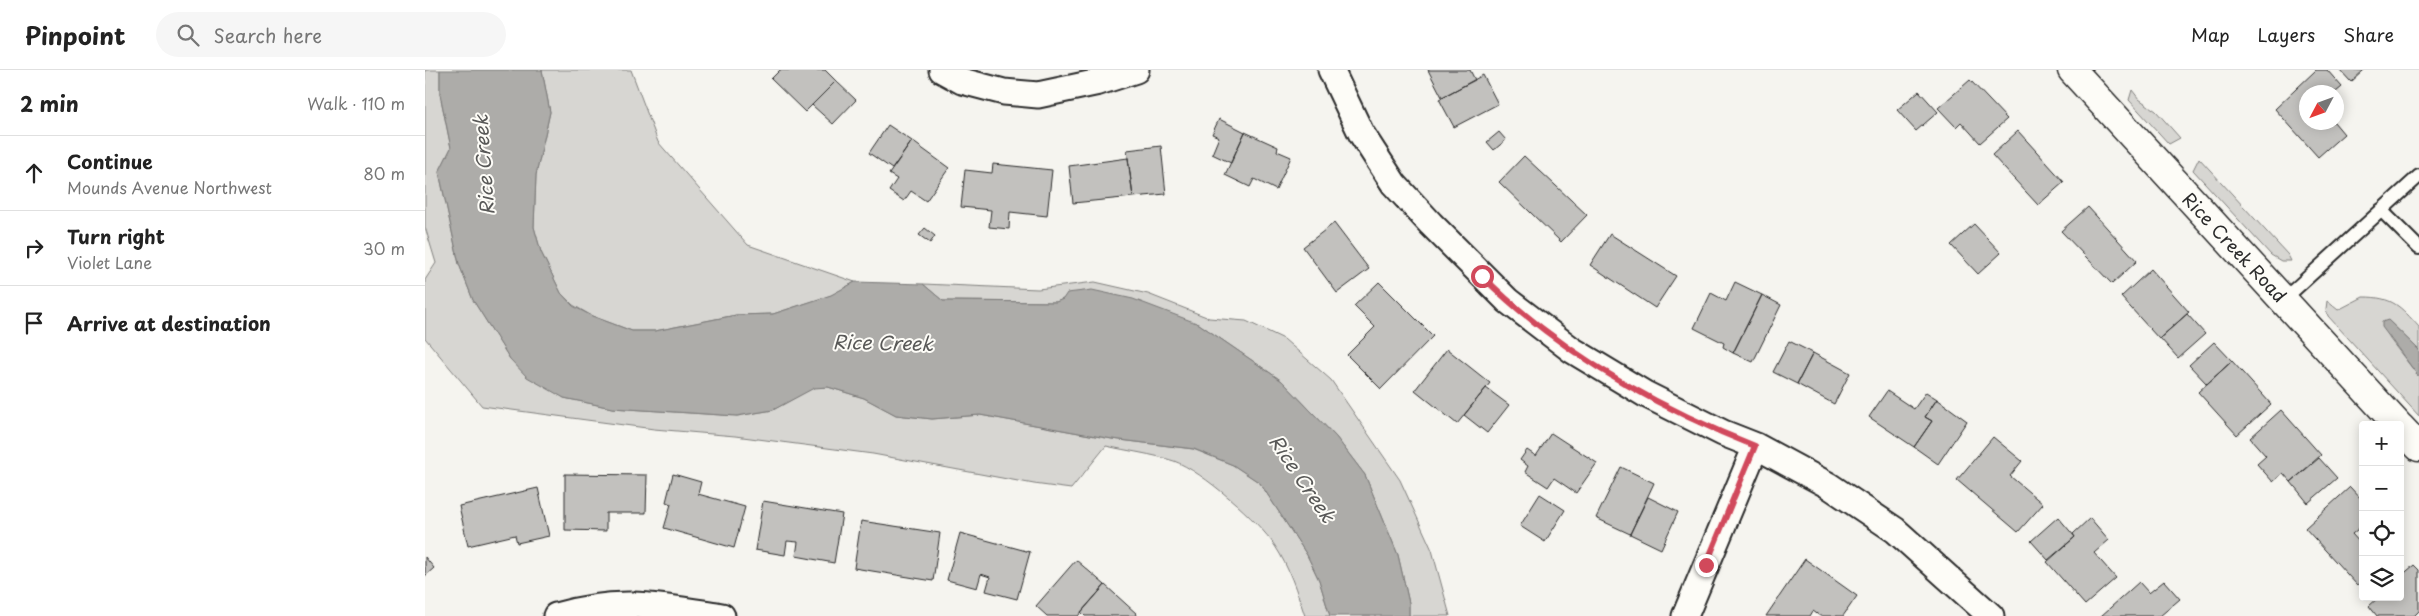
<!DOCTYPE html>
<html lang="en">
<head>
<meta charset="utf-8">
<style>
  body { margin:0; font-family:"Playpen Sans",sans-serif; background:#f6f6f6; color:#222 }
  .controls { position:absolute; right:15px; bottom:15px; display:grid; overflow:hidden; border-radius:5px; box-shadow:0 2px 12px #0003 }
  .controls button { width:45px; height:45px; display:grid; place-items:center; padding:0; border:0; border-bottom:1px solid #e0e0e0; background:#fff; color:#222; font:25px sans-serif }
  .compass { position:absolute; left:1874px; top:15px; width:45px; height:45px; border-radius:50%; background:#fff; box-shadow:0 2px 12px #0003; rotate:229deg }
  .stop { position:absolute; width:15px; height:15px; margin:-11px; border:4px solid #d1495b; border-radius:50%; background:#fff }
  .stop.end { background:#d1495b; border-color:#fff; box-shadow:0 1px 5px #0008 }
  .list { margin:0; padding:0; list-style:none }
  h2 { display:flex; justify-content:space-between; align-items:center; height:65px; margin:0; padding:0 20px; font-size:21px }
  h2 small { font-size:16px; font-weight:400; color:#767676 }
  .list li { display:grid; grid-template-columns:32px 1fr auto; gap:15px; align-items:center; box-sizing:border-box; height:75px; padding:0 20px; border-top:1px solid #e0e0e0 }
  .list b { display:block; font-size:19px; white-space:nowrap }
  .list p { margin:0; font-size:16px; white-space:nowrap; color:#767676 }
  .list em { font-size:16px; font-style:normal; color:#767676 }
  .icon { flex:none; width:28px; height:28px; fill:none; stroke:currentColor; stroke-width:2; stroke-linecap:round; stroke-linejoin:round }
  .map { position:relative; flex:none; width:1994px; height:546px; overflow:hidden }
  header { display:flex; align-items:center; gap:30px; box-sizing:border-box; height:70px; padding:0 25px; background:#fff; border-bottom:1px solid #e0e0e0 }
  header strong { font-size:24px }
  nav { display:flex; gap:28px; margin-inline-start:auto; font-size:18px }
  .search { width:350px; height:45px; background:#f6f6f6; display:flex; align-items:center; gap:12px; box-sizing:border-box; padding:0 18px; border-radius:28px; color:#767676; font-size:19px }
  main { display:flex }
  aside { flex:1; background:#fff }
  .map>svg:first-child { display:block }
</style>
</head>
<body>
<header>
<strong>Pinpoint</strong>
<div class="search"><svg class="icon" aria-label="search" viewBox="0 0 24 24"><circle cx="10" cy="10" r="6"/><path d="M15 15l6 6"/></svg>Search here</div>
<nav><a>Map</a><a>Layers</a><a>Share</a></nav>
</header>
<main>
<aside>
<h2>2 min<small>Walk · 110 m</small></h2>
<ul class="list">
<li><svg class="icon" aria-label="ahead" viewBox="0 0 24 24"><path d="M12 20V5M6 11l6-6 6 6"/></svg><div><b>Continue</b><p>Mounds Avenue Northwest</p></div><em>80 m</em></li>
<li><svg class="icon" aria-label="right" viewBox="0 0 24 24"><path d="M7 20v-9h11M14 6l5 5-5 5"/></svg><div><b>Turn right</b><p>Violet Lane</p></div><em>30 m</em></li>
<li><svg class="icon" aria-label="arrive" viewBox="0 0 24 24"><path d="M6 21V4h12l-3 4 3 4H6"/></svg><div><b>Arrive at destination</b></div></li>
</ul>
</aside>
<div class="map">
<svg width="1994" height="546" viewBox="0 0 1994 546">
  <rect width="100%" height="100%" fill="#f5f4ef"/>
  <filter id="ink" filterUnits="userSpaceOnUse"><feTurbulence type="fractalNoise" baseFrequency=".02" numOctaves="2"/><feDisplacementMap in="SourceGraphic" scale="10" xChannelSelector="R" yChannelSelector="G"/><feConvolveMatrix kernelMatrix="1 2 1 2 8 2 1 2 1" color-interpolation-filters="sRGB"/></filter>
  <g filter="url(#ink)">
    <path fill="#d7d6d2" stroke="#81807e" d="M0,0H15V24L26,78L14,102L34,194L48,230L85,289L139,328L187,338L312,346L348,340L389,317H403L439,328L471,345L507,349L555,345L687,369L768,379L808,395L835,413L882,485L894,510L905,546H880C872,522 864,497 850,476C834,451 777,401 749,391C727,384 703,381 681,376L646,419L609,414L448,384L310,366L229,359L57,336L0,268V210L11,193L0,157Z
      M117,0H206L233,72L323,175L430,212L407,225L348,244L311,245L230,261H207L167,246L148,235L136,223L116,182L109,157L111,105L125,42Z
      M1707,20L1714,29L1731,41L1755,68L1744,74L1704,30Z
      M1774,88L1863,185L1866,191H1856L1846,185L1768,100Z
      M670,212L723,224L784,248L821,251L859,269L906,310L975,410L1007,480L1025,546H984V533L973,485L940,405L911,367L857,311L774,254L638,229L631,232L518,231L498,214L613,219Z
      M1938,227C1968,227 1975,236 1994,257V280L1963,250L1964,268L1994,307V346L1903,246L1901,239L1902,231L1913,240Z"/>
    <path fill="#adaca9" stroke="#797877" d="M15,0H117L125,42L111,105L109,157L116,182L136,223L148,236L167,246L207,261H230L311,245L348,244L406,225L430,212L498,214L518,231L631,232L638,229L642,223L667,220L708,229L774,254L857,311L911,367L940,405L973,485L984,533V546H905L894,510L882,485L835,413L808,395L769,379L687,369L555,345L507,349L471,345L439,328L403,317L389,318L348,340L312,346L187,338L139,328L102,307L85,289L48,230L34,194L14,102L26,78L15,24Z
      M1963,250L1994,280V307L1957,257V252Z"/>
    <path fill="#c2c1be" stroke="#2b2b2b" d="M355,0H400L411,11L380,42L346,9Z
      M1003,0H1045L1050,10L1017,27Z
      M1891,0H1902L1917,17L1911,22H1882V52H1909L1919,64L1893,87L1850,39Z
      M1915,0H1939L1926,12Z
      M1058,5L1073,34L1029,57L1014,29Z
      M1545,10L1582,49L1555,73L1536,52L1531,57L1513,38Z
      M411,11L431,30L408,54L387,35Z
      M1494,21L1513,42L1491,61L1472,40Z
      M794,49L820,62L806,93L787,84L794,67L787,64Z
      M463,55L487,71L467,99L444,83Z
      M1593,61L1639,112L1613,135L1567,85Z
      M820,62L853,77L852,81L866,87L851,120L829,109L825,117L800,105Z
      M1074,62L1081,70L1069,80L1062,72Z
      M487,71L524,98L501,131L486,121L479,131L464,121L472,109L464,104Z
      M736,76L741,124L708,127L702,80Z
      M1099,86L1162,145L1136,172L1074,112Z
      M703,88L708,127L648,133L644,96Z
      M568,94L627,100L622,146L585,142L584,159L564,157L566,140L536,137L540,100L567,103Z
      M1663,137L1712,191L1687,214L1636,161Z
      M909,153L944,199L912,223L878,177Z
      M1549,154L1576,183L1553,204L1526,175Z
      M500,158L510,166L505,173L494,165Z
      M1185,164L1251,206L1230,238L1165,195Z
      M1726,199L1764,242L1734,269L1696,227Z
      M954,212L1008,266L956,319L922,285L950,257L929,236Z
      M1310,212L1337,225L1308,283L1298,277L1299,273L1269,258L1286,223L1301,231Z
      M1337,225L1356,235L1328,292L1308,283Z
      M1762,244L1780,264L1753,288L1735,268Z
      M1364,271L1388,283L1372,314L1348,302Z
      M1789,272L1807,291L1782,314L1764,295Z
      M1022,279L1065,313L1032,354L990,320Z
      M1388,283L1425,303L1409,334L1372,314Z
      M1807,291L1846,334L1812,365L1773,322Z
      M1061,318L1084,335L1062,363L1039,345Z
      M1462,321L1489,339L1501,322L1512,329L1500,347L1507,351L1489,377L1444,347Z
      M1512,329L1542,351L1513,394L1489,377L1507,351L1500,347Z
      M1856,340L1896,385L1866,412L1858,403L1848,412L1832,394L1841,386L1825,368Z
      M1126,363L1172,393L1151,423L1129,408L1123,417L1100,402L1103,396L1095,390L1102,380L1111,386Z
      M1568,367L1597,391L1585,406L1618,434L1593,462L1532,410Z
      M1894,388L1912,408L1883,433L1866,412Z
      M1196,397L1229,413L1205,464L1171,448Z
      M140,404L222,405L221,443H181V461L140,460Z
      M248,404L276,412L273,424L320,437L309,478L239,458L246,434L241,432Z
      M1925,417L1938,431V455L1927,464L1936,474L1938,472V510L1932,515L1880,458Z
      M113,418L124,466L92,473L90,465L43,476L34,436Z
      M1115,424L1140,440L1120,472L1095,456Z
      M1223,427L1253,442L1236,479L1205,464Z
      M338,431L417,444L409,493L371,486L373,472L362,471L360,485L330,480Z
      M1633,447L1650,467L1623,490L1606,471Z
      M1665,448L1684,470L1669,483L1691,508L1660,535L1622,492L1650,467L1648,464Z
      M436,451L515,463L508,511L429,498Z
      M535,463L605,482L592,529L561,521L565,507L556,504L552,518L522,510Z
      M0,487L9,498L0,506Z
      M1380,489L1432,526L1418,546H1395L1388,541L1385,546H1341Z
      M651,490L680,515L653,546H622L611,536Z
      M1989,495L1994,500V541L1989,546H1952L1944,536L1954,527H1975V507Z
      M1739,511L1755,529L1735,546H1676L1714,512L1724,523Z
      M680,515L712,544L711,546H660L656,542Z"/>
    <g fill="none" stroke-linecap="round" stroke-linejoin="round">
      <g stroke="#2b2b2b" stroke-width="16">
        <path id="service" d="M1956,140L1994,178
          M1858,230L1994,106"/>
      </g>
      <g stroke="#2b2b2b" stroke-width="29">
        <path id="minor" d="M517,0L537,11L579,22L613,25L674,12L711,0
          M906,0L936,63L969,114L1006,154L1083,231L1147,280L1220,324L1298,363L1331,376L1403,415L1470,460L1566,546
          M131,546C194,527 234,536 297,546
          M1260,546L1331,376"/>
      </g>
      <g stroke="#2b2b2b" stroke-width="31">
        <path id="tertiary" d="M1647,0L1973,355
          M1975,357L1994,377"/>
      </g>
      <use href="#service" stroke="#fdfcf7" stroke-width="12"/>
      <use href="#minor" stroke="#fdfcf7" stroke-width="25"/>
      <use href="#tertiary" stroke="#fdfcf7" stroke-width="28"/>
    </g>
  </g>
  <g fill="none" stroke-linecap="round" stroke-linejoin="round" filter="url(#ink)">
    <path stroke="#d1495b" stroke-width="6" d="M1057,206C1133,281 1231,337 1330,376L1281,495"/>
  </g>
  <g text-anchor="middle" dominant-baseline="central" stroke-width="4" stroke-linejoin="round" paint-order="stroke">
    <g font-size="18" fill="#2b2b2b" stroke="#fdfcf7">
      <text transform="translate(1810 177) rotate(47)">Rice Creek Road</text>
    </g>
    <g font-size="19" font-style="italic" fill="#585857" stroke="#fdfcf7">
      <text transform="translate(58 95) rotate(-94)">Rice Creek</text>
      <text transform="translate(458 272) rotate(1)">Rice Creek</text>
      <text transform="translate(878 408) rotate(56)">Rice Creek</text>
    </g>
  </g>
</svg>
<div class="controls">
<button>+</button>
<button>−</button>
<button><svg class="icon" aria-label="locate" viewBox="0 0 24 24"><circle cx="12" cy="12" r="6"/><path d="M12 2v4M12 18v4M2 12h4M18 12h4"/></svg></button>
<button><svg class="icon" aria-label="layers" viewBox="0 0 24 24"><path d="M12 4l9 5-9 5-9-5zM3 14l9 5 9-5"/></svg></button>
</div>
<svg class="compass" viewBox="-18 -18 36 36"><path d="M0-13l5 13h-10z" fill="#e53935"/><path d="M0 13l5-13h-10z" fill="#767676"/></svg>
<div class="stop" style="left:1057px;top:206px"></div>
<div class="stop end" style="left:1281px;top:495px"></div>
</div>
</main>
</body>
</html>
